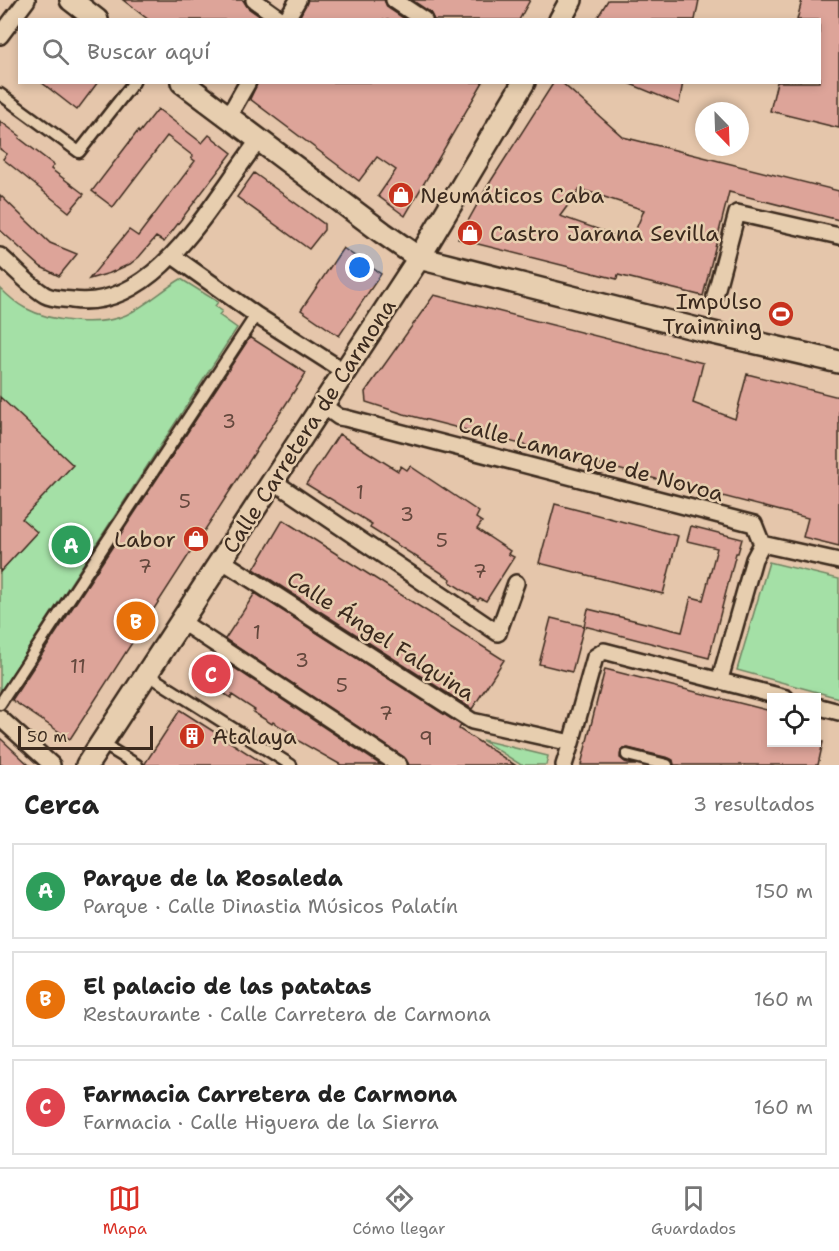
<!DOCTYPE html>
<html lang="es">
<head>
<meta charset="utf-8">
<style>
  body { margin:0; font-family:"Shantell Sans",sans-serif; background:#f6f6f6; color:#222 }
  .controls { position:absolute; right:18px; bottom:18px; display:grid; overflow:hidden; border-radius:0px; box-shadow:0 3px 9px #0003 }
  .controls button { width:54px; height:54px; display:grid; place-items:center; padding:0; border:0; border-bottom:2px solid #e0e0e0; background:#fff; color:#222; font:30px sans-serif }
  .compass { position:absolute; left:695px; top:102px; width:54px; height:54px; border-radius:50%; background:#fff; box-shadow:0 3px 9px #0003; rotate:157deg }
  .scale { position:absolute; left:18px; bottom:15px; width:135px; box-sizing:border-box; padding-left:6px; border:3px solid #3b2a1e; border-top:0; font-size:16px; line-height:21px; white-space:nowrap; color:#3b2a1e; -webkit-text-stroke:4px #e7ceaf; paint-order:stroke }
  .you { position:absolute; left:360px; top:268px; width:21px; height:21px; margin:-15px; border:4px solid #fff; border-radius:50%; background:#1a73e8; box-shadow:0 0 0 9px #1a73e833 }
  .badge { display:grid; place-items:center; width:39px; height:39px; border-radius:50%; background:#d93025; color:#fff; font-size:20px; font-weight:700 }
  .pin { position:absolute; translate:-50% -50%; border:3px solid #fff; box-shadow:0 2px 6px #0006 }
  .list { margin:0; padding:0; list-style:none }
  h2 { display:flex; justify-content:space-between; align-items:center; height:78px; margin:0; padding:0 24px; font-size:26px }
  h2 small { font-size:20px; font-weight:400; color:#767676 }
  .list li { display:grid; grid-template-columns:39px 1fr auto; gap:18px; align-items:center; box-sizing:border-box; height:96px; margin:0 12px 12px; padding:0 12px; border:2px solid #e0e0e0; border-radius:0px }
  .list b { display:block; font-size:22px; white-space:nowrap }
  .list p { margin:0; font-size:20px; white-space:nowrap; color:#767676 }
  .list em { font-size:20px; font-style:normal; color:#767676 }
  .icon { flex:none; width:33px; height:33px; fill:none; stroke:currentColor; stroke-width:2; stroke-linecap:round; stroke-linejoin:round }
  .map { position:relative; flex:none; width:839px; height:765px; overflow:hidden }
  .search { position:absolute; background:#fff; box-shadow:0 3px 9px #0003; left:18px; right:18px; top:18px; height:66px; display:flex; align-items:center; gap:15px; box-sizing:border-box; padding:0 21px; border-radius:0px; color:#767676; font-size:22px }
  .sheet { height:402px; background:#fff }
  nav { display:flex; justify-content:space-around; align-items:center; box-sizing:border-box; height:84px; border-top:2px solid #e0e0e0; background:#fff; font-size:16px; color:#767676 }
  nav a { display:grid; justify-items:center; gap:3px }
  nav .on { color:#d93025 }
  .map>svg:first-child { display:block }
</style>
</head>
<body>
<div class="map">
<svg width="839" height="765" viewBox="0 0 839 765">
  <rect width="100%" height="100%" fill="#e5c6ab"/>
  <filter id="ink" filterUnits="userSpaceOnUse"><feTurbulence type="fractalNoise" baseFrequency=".0167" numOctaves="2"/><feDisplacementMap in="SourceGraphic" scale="12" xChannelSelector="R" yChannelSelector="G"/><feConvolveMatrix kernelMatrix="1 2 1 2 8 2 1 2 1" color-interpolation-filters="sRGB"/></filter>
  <g filter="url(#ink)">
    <path fill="#a4e0a6" stroke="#708562" stroke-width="1.5" d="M181,279L218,302L215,306L222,311L219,315L237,328L0,692V288C8,296 15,303 25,308C51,322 99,327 126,315C146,306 162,290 181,279Z
      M769,562L839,579V698L737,670Z
      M482,740L548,756L546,765H521Z"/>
    <path fill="#dda499" stroke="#3b2a1e" stroke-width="1.5" fill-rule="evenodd" d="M123,0H243L248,8L265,20H149Z
      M308,0H384L388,8L406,20H298Z
      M412,0H530L519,20H434L430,12Z
      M608,0H699L695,20H596Z
      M802,0H839V128L770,111L777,82H819V20H797Z
      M41,82H98L77,110Z
      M258,82H483L405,216L378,196L396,170L377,157L359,181L250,99Z
      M554,82H561L623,137L839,191V220L729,192L703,296L618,275L617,279L458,239L487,187ZM580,189L644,210L631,241L560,216Z
      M683,82L679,104L628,83V82Z
      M158,109L202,143L209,135L232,153L164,242L156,237L139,257L130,264L110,273L89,279L129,230L138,236L195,161L191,158L193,156L167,136L113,207L92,191L138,131L139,133Z
      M0,121L20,136L19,138L54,165L51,169L84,194L69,212L3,159L7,154L0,149Z
      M254,173L324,224V230L309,249L237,197Z
      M0,195L50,243L77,254L59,276L41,267L0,230Z
      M343,248L381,274L339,336L301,310Z
      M434,295L703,363L693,403L735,419L747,374L839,397V546L803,537L808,518L404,414L366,402L365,392Z
      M250,337L306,373L70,739L12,700Z
      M0,397L73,465L22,519L37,532L0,572Z
      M339,434L398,471L401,466L407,470L410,466L479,512L476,518L482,522L477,529L510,551L508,554L514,557L486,601L480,598L478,600L450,582L451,579L434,568L370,528L372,524L306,484Z
      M555,504L678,536L663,594L539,563Z
      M283,520L504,660L472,709L254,569Z
      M691,526L742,539L738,553H736L709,658L584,626L588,609L682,632L691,597L703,600L717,548L687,541Z
      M255,593L461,725L459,729L515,765H409L404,757L225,639Z
      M551,618L584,626L572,672L539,664Z
      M215,655L381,765H341L295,739L296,736L273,722L272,724L253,712L255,710L232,695L231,698L212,686L214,684L201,676Z
      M605,669L771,711V742H823L818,765H674L673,760L669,758L628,748L621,750L620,758L625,762L636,765H581Z
      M180,710L266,765H144Z
      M0,738L29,765H0Z"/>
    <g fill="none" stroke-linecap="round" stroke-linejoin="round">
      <g stroke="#3b2a1e" stroke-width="15">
        <path id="pedestrian" d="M0,94L79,152L134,82
          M147,674L291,765
          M0,704L256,315
          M101,743L137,765
          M627,755L667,765"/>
      </g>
      <g stroke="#3b2a1e" stroke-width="20">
        <path id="minor" d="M254,0L282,20
          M394,0L424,20
          M286,20L298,0
          M0,36L27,0
          M228,117L248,82
          M0,256C13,267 31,287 45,295C52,299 64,299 72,300C157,312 214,197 259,140
          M173,256L256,315L345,372
          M715,296L737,213L839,236
          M322,405L339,417L345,418L754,524L762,544L839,561
          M273,481L498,633L516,583
          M221,560L472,721L571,743L564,765
          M182,622L399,765
          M720,679L754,559L762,544
          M816,706L839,712
          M0,718L52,765
          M571,743L595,657L604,651L786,698"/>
      </g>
      <g stroke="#3b2a1e" stroke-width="26">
        <path id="secondary" d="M71,0L97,20
          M560,20L571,0
          M182,82L383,233L419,258L705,331L839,362
          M87,765L419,258L524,82"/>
      </g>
      <use href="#pedestrian" stroke="#e7ceaf" stroke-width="10"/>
      <use href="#minor" stroke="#e7ceaf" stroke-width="15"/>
      <use href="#secondary" stroke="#e7ceaf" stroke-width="21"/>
    </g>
  </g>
  <defs>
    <g id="shop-disc" transform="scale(1.35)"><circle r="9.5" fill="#c8321e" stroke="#e7ceaf"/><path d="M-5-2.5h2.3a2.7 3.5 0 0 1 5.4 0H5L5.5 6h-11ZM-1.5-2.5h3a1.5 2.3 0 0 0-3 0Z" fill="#fff"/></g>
    <g id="stadium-disc" transform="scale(1.35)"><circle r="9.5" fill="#c8321e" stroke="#e7ceaf"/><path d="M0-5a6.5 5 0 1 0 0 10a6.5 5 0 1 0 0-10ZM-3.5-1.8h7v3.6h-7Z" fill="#fff"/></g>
    <g id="building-disc" transform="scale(1.35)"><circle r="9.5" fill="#c8321e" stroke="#e7ceaf"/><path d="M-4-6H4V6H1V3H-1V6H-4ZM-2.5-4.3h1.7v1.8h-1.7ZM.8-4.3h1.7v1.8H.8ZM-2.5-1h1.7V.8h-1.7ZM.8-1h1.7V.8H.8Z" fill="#fff"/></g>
  </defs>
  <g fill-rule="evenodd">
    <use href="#shop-disc" x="401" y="195"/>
    <use href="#shop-disc" x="470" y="233"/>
    <use href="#stadium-disc" x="781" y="314"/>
    <use href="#shop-disc" x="196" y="539"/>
    <use href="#building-disc" x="192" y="736"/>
  </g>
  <g text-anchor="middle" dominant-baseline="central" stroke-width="5" stroke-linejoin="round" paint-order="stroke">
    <g font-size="20" fill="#64483d">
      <text x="229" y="421">3</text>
      <text x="360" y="492">1</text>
      <text x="185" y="501">5</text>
      <text x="407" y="514">3</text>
      <text x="442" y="540">5</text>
      <text x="145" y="566">7</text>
      <text x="480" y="571">7</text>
      <text x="257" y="632">1</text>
      <text x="302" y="660">3</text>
      <text x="78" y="666">11</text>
      <text x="342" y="685">5</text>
      <text x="386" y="713">7</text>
      <text x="426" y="738">9</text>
    </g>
    <g font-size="22" fill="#3b2a1e" stroke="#e7ceaf" text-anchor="start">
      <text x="420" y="195">Neumáticos Caba</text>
      <text x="490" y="233">Castro Jarana Sevilla</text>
      <text x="762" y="301" text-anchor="end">Impulso<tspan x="762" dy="25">Trainning</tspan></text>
      <text x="176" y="539" text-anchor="end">Labor</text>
      <text x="212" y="736">Atalaya</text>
    </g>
    <g font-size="22" fill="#3b2a1e" stroke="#e7ceaf">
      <text transform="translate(309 426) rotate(-57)">Calle Carretera de Carmona</text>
      <text transform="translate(591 459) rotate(15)">Calle Lamarque de Novoa</text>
      <text transform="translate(381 636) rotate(33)">Calle Ángel Falquina</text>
    </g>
  </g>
</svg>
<div class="controls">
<button><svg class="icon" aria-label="locate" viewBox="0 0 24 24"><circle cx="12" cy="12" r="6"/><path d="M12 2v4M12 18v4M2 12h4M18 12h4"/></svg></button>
</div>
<svg class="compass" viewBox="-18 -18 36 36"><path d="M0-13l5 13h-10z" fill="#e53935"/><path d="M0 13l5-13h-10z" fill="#767676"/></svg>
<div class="scale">50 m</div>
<div class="you"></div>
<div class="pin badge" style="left:71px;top:545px;background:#2e9e5b">A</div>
<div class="pin badge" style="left:136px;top:621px;background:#e8710a">B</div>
<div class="pin badge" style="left:211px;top:674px;background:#e0444e">C</div>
<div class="search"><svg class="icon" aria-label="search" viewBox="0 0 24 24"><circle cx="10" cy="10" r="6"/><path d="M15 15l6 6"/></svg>Buscar aquí</div>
</div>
<section class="sheet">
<h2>Cerca<small>3 resultados</small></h2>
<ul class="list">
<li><span class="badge" style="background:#2e9e5b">A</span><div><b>Parque de la Rosaleda</b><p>Parque · Calle Dinastia Músicos Palatín</p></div><em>150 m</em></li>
<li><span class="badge" style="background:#e8710a">B</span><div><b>El palacio de las patatas</b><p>Restaurante · Calle Carretera de Carmona</p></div><em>160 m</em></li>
<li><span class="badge" style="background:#e0444e">C</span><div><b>Farmacia Carretera de Carmona</b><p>Farmacia · Calle Higuera de la Sierra</p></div><em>160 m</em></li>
</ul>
</section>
<nav>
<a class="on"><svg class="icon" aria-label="map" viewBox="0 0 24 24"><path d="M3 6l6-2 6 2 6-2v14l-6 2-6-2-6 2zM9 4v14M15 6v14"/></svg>Mapa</a>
<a><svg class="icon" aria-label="directions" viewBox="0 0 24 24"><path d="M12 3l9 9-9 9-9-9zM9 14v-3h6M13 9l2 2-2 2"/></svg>Cómo llegar</a>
<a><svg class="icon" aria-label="saved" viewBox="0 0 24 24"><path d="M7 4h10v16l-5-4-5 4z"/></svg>Guardados</a>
</nav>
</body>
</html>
